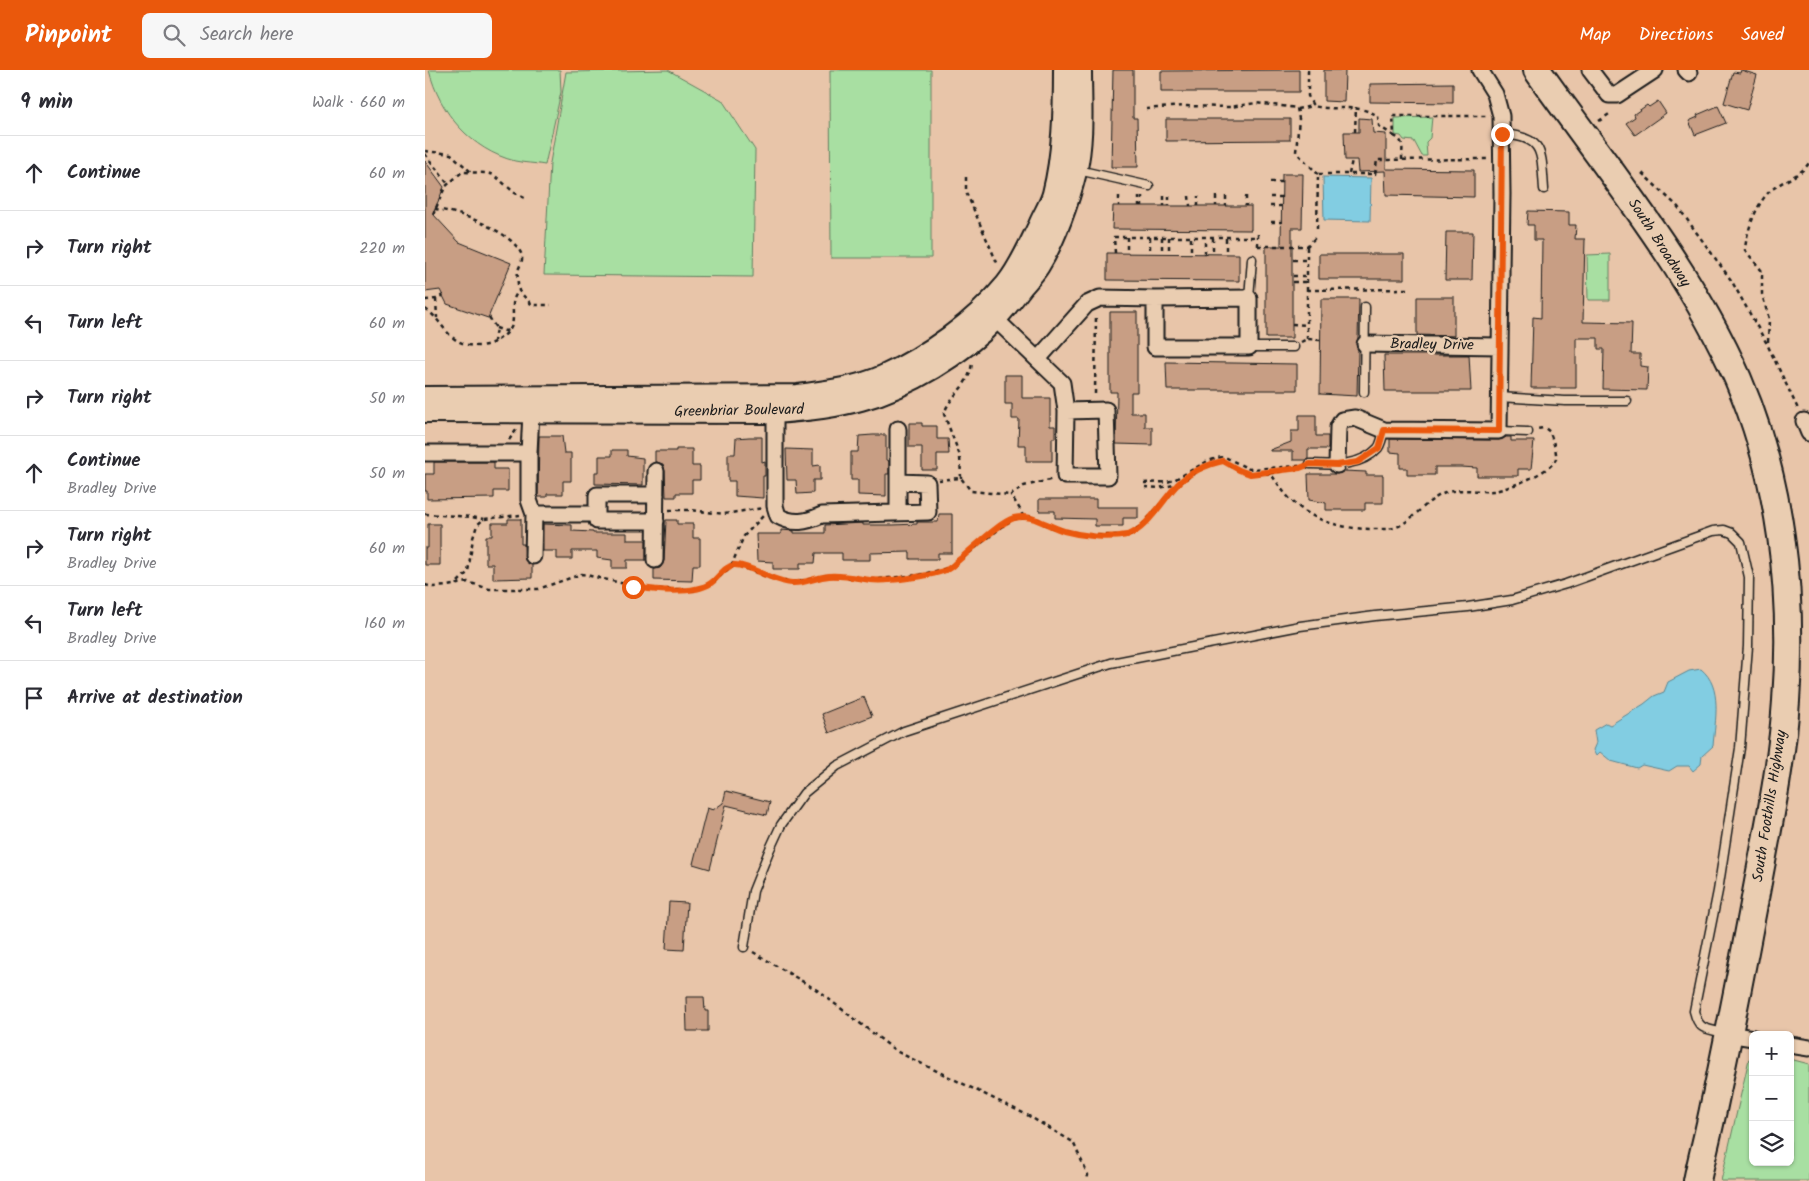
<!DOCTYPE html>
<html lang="en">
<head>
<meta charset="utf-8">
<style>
  body { margin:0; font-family:Kalam,sans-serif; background:#f7f7f7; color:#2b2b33 }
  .controls { position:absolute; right:15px; bottom:15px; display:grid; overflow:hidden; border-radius:8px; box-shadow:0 1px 4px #0004 }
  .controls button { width:45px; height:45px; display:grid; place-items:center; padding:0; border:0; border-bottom:1px solid #e1e1e2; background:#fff; color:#2b2b33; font:25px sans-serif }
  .stop { position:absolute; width:15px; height:15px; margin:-11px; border:4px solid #ea580c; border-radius:50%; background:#fff }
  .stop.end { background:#ea580c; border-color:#fff; box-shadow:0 1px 5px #0008 }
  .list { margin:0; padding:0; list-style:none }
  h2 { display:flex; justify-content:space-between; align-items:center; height:65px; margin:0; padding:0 20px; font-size:21px }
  h2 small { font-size:16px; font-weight:400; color:#7c7c81 }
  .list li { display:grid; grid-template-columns:32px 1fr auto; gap:15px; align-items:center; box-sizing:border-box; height:75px; padding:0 20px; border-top:1px solid #e1e1e2 }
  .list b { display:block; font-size:19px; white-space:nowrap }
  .list p { margin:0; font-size:16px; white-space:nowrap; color:#7c7c81 }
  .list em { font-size:16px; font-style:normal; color:#7c7c81 }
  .icon { flex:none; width:28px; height:28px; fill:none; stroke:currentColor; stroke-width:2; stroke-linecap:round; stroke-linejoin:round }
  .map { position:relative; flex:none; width:1384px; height:1111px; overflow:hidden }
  header { display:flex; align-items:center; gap:30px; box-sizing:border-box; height:70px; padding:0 25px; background:#ea580c; color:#fff }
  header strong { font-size:24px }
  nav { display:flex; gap:28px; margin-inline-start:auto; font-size:18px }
  .search { width:350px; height:45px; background:#f7f7f7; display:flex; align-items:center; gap:12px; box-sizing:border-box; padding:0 18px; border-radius:8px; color:#7c7c81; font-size:19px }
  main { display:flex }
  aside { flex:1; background:#fff }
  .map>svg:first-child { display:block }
</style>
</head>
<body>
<header>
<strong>Pinpoint</strong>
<div class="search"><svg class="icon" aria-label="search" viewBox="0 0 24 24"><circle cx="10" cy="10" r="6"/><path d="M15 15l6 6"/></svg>Search here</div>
<nav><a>Map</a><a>Directions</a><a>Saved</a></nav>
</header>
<main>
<aside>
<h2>9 min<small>Walk · 660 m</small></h2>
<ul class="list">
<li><svg class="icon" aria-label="ahead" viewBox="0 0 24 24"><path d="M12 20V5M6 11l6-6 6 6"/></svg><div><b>Continue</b></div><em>60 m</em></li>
<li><svg class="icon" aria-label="right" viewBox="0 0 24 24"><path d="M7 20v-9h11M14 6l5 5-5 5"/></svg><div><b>Turn right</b></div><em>220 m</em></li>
<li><svg class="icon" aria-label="left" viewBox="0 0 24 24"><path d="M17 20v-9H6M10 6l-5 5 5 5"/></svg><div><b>Turn left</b></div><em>60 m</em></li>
<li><svg class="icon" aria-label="right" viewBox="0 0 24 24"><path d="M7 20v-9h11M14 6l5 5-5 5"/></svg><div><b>Turn right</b></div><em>50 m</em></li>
<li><svg class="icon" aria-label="ahead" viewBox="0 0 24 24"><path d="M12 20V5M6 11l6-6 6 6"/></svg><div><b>Continue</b><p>Bradley Drive</p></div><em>50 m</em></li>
<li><svg class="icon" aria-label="right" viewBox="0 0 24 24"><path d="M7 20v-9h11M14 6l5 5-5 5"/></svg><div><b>Turn right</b><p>Bradley Drive</p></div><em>60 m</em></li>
<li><svg class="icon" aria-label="left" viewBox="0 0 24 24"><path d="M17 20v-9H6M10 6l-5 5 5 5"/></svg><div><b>Turn left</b><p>Bradley Drive</p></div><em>160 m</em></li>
<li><svg class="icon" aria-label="arrive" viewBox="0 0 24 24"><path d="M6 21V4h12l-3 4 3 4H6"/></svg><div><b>Arrive at destination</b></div></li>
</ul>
</aside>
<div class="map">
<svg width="1384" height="1111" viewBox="0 0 1384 1111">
  <rect width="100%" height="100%" fill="#e8c5a9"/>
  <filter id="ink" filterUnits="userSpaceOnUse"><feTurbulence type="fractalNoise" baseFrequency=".02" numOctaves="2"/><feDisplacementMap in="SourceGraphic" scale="10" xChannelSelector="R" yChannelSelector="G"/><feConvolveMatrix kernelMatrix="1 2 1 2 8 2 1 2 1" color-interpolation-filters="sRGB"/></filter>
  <g filter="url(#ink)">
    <path fill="#a8dfa2" stroke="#627e5f" d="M4,0H135L136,22L120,95C110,93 99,93 90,91C46,80 14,42 4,0Z
      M243,0L297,30L330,80L328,207L119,205L125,93L141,2Z
      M405,0H506V188H406Z
      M1007,47L1005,68L1001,72L1002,86H997L989,71L979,70L976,66L970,65V48Z
      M1185,184V230H1163L1162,185Z
      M1328,987V1092H1365V989L1384,994V1111H1296L1324,989Z"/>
    <path fill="#82cde2" stroke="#598693" d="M898,107L946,108L945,151L899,150Z
      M1276,599C1298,617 1290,650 1288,676L1277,686L1276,694L1268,701L1264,696H1252L1244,701L1217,695L1212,698L1186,691L1175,682L1171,686L1168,680L1171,673L1169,660L1181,653L1185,655L1219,634L1229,626L1239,622L1243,612L1264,601Z"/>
    <path fill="#c89e84" stroke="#1c1c1c" d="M688,0H708V48H712L713,97H686Z
      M874,0V22H736V1Z
      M899,0H920L919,32L899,31Z
      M1316,0L1332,5L1322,40L1299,33L1308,2L1315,3Z
      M1028,13V33L945,32V14Z
      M1233,31L1241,43L1210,65L1201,53L1210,47L1209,44L1222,35L1224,37Z
      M1293,36L1301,53L1270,65L1264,51L1273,47L1272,45Z
      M934,48L947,49L948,63L961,64V99L1049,100V127L961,125L960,101L933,102L932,90H920L919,62H934Z
      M741,49H865V70L741,71Z
      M0,91L19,117L8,144L34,172L86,193L63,248L22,234L15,220L0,222Z
      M857,104H878L877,158H867V268H841V176H856Z
      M688,136H826V160L687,159Z
      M1103,141L1144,142V155H1151L1150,169H1160L1158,252L1207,253L1206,284H1215V296L1223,297L1222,320L1178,319L1179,279H1173V268H1151V318H1106L1108,247L1116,248L1117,170H1109V155H1102Z
      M1021,162H1048L1047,210H1020Z
      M682,183L814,184V211L682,210Z
      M894,184H979V209H894Z
      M992,227H1029V266L992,265Z
      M896,229H934L933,268L931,274L933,280L932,326L895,324Z
      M685,242H712V322H706V343H720V357H727V375L691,374L692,322H685Z
      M959,285H1044L1046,321H960Z
      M741,292L872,294V320H742Z
      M580,305H597V328H625V356H630V368H627V391H601V375H593L594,349H587V334H580Z
      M874,345H891V366H903V379H883V389L881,390H868V381H845V380L866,372V361H874Z
      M484,353H497V356H512V369H523L524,384H512V400H497V377H484Z
      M448,365H461V390L464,391V404H461V426L433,425V410H426V382H433L434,366Z
      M114,366H137L139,383H146V411H138V424H122V427H113Z
      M324,367H337V392L340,391V406H338V428L310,426V411H303V384H310L311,368Z
      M1081,367H1086V371H1109L1106,399H1093V406H1052V398L1036,397H1010V405H982V398H975V383L965,382V369L1074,370Z
      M251,379H267V396H275V410H267V423H251V427H241L240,401L238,394L230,392V381H251Z
      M361,379L388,380V396L395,395V410H388V423L372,424L371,410H362Z
      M187,380H202V386L218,388V415L170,414V402H174V386H187Z
      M9,392H69V399H83V421H69V428L2,429V421H0V404H9Z
      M919,401L941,402V405H958V433H940V440H901V433L884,430L883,404H912Z
      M614,429H671V437H713V448H698V456H670V449L630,448V441H614Z
      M514,444H527V483H513V489H485V482L445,483V490H417V483H391L390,493H375V499H348V492L332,491L331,464H356V460L369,461V463H400V455L438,453V455H468L492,454V452H513Z
      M83,449H96V474H99L100,490L107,495V508L68,509V494H61V466H67V453H83Z
      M241,450H252V454H268V468H275V495H268L267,511L229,510V499L235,498L239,491Z
      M3,454H15V495H0V478H3Z
      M118,454L147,455V461L168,462V463H202V470H221V490H202V498H187V490L172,488V481H147V489H132V481H118Z
      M439,627L447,646L404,663L397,644Z
      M301,721L345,732L342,745L301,735L285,799L268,794L282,738L288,740L298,733Z
      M244,832L262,833L259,880L241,879Z
      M261,927H279L280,941H283V961H262Z"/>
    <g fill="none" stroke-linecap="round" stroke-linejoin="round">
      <g stroke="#1c1c1c" stroke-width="11">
        <path id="lane" d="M1077,64C1120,67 1116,82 1119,119
          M653,100L724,116
          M824,228L827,189
          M824,277H869
          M939,322L940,237
          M1074,327L1140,331H1202
          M1074,361L1103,362
          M885,394C908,395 936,397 953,378C956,374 958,365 959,360
          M319,877L328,821L344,781L356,755L379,723L412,696L479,661L686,593L875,556L950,546L1043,537L1087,530L1141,514L1288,461L1299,460L1307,463L1316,472L1324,507L1323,576L1315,678L1293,821L1269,941C1274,961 1280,958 1299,963"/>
      </g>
      <g stroke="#1c1c1c" stroke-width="19">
        <path id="street" d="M1165,0L1184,25H1192L1230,0
          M1261,0L1264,3
          M563,242L637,313L641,341L640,406H683L681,340L641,341
          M940,274L1074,276
          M613,289L662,234L675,228L730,229L824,228V277H730V229
          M350,334V436L353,446C369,455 381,452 397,445L503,442L502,413L473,412
          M106,342L104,383V430L109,444L108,486
          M1379,351L1384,363
          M473,359V443
          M0,383H104
          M912,395L913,357L917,350L930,348L959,360L1074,361L1077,124L1076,46L1070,24L1055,0
          M109,444H172V451H231
          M172,444V425H231
          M230,490L231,401
          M1303,964L1328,968
          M1365,975L1384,978"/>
      </g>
      <g stroke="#1c1c1c" stroke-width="24">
        <path id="secondary" d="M0,327L373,325C401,321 431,318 458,306C502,286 550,252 581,214C595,197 604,175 614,155C618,145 625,135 628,124C638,84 639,41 639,0
          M0,342L350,343C379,341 408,338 436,330C483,317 537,285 571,249C580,239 589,228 597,217C603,210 609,204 614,196C630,170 644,131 651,102C659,69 656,33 656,0"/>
      </g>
      <g stroke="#1c1c1c" stroke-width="30">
        <path id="highway" d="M1112,0C1182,99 1264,197 1313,309C1356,409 1369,523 1361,631C1357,690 1345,749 1334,807C1320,883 1305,960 1289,1035C1284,1061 1277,1086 1272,1111"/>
      </g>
      <path stroke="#1c1c1c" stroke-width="2.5" stroke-dasharray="4 4" stroke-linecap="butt" d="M883,0V26L888,36C913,42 929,32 953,46L954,56L969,66
        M721,39L759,36L805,37L831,33L872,38L874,49L871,82L893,104
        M872,39L888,36
        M1174,51L1187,42
        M930,62L931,37
        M0,81L26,84L46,102
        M0,84L23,114
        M977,90C977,78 980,71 969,66L968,46H1062
        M1217,103L1253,137L1306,210L1342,274L1373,339
        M924,104L927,90
        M541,107V122L573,195
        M845,112H857
        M694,126V136
        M714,126V136
        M717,126V136
        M739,126V136
        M744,126V136
        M764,126L765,136
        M791,126V136
        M801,126V136
        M821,126V136
        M845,127H857
        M773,136V126
        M845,136H857
        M10,139C33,141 90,162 97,186C98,192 94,196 93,201C92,208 93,215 94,221L107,235H126
        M8,145L20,117L37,102L62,103L69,105L90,123L103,130
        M846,152H857
        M892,159L893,104H950L952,90L1063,89
        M702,167V183
        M725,167V183
        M737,167V183
        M744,167V183
        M766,168V184
        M788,168V184
        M801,168V184
        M833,176H882L890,168
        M833,176V163
        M690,183L689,167H833
        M780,184V168
        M868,190H882
        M868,206H882
        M868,212H882
        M882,220L985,219
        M11,229L12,248
        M0,230L11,229L18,225
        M0,239C12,246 17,258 27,267C39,277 57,279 71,271C77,267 85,262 87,255C90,244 84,230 94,221
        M64,247L71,258L69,271
        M867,254L882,255
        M71,258L80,261L84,260
        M882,269V176
        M876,272L882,269L896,270
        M1343,272L1344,249L1337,224V201L1320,180C1321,162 1333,128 1349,118C1361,109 1375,106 1384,93
        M670,324L671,246
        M84,370L92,359
        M845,403L878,397
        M536,408L535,386L519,344C525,324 545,317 547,292
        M513,410L536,408L546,421L586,425
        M719,413L742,412L749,410L781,392L792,388L800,387L824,399L876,396
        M720,417L734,418L753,414
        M244,440H266L299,444L338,438
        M0,444L46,447L59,449
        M598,447L596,441L586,425L599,416L629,409
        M306,496L319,466L339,445
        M33,512L43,502L48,468L52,455L59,449L95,445
        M0,515L8,517L22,516L43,512L64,519H113L157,504L222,519L270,520L287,513L306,496L313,495L343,507L367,513L401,506H414L446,510L494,505L524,498L587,449L605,447L614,450L623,456L662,466L704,465L717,456L753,414L780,396L798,391L814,400L825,404L845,403C852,412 858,422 866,430C887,451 918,459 947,459C957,459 967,460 976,455C993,445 1003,428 1023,422C1038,418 1053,422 1068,421C1081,420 1129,401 1131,388C1132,381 1127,369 1125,362L1120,358L1111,359
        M328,882L392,920L471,981L602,1045L648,1072L663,1105L662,1111"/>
      <use href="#lane" stroke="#eacdb1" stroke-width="8"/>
      <use href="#street" stroke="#eacdb1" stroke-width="15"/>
      <use href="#secondary" stroke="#eacdb1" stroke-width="20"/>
      <use href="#highway" stroke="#eacdb1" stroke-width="26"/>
    </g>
  </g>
  <g fill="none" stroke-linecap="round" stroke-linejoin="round" filter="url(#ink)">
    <path stroke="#ea580c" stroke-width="6" d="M208,517C228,520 269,525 286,513C293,508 300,496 309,495C323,494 349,512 367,513C379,514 391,507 404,506C418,505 431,508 445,510C462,512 508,506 523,499C527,497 531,492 535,489C547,479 575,452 589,448C608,443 621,456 639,461C657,466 683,469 702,465C720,462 740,427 752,415C763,403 783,394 798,391L814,400L825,404L875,398L885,394L912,395L933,392L954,378L959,360L1074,361L1077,64"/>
  </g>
  <g text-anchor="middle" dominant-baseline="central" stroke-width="4.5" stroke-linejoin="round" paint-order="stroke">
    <g font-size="15" fill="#1c1c1c" stroke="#eacdb1">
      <text transform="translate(1234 173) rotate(57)">South Broadway</text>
      <text transform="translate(1007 275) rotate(1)">Bradley Drive</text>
      <text transform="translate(314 341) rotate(-1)">Greenbriar Boulevard</text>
      <text transform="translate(1345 736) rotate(-81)">South Foothills Highway</text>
    </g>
  </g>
</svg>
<div class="controls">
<button>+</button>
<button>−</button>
<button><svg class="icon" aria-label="layers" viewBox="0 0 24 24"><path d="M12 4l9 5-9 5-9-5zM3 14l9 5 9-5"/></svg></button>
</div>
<div class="stop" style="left:208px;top:517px"></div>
<div class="stop end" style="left:1077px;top:64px"></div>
</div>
</main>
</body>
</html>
